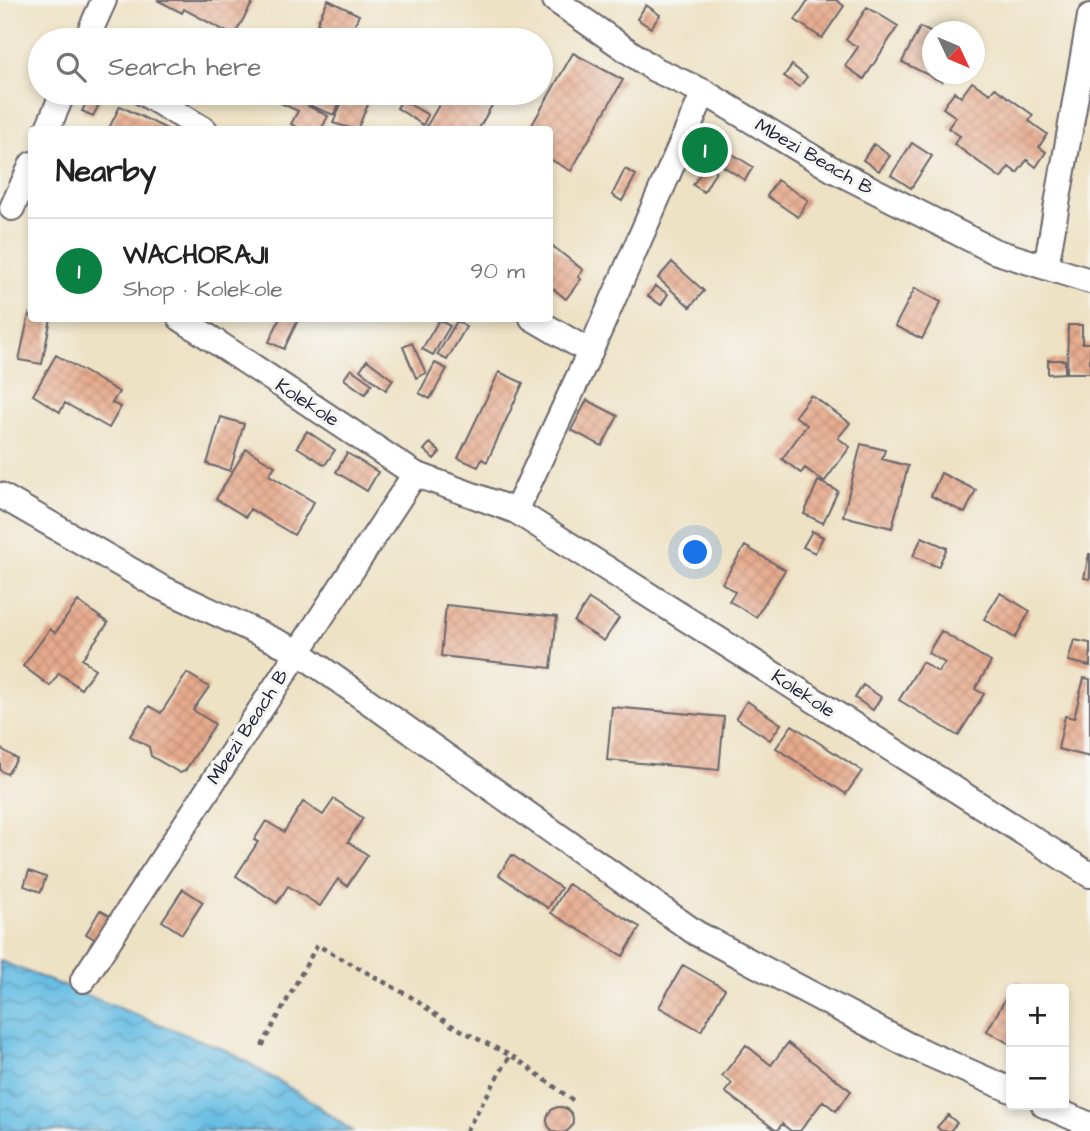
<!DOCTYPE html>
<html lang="en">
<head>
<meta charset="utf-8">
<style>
  body { margin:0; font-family:"Architects Daughter",sans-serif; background:#f2f2f2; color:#222 }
  .controls { position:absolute; right:21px; bottom:21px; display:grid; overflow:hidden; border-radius:7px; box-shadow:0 4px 10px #0003 }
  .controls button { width:63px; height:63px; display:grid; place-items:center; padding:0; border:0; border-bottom:2px solid #e0e0e0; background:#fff; color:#222; font:35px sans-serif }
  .compass { position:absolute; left:922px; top:21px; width:63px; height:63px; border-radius:50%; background:#fff; box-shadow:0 4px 10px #0003; rotate:134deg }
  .you { position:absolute; left:696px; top:553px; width:24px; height:24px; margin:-18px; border:5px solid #fff; border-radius:50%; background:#1a73e8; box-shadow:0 0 0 10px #1a73e833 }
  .badge { display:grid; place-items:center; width:46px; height:46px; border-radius:50%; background:#0b8043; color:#fff; font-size:23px; font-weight:700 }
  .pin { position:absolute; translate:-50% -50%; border:4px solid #fff; box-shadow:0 2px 7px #0006 }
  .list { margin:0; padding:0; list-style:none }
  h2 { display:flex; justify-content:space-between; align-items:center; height:91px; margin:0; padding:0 28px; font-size:30px }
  h2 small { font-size:23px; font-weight:400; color:#767676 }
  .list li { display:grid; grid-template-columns:46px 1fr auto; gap:21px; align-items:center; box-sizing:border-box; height:105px; padding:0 28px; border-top:2px solid #e0e0e0 }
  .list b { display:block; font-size:26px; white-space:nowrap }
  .list p { margin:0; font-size:23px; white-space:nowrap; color:#767676 }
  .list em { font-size:23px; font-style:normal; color:#767676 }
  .icon { flex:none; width:38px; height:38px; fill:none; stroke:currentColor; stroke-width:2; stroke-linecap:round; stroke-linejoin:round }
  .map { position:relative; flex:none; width:1090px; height:1131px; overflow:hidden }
  .search { position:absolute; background:#fff; box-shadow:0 4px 10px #0003; left:28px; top:28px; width:525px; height:77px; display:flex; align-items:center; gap:18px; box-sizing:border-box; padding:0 24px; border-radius:38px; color:#767676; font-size:26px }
  .panel { position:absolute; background:#fff; box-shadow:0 4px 10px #0003; left:28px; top:126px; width:525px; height:196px; border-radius:7px }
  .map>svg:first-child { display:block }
</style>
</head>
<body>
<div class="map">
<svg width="1090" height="1131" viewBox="0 0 1090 1131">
  <defs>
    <pattern id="water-waves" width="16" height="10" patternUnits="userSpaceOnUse" patternTransform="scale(1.75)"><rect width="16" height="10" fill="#67bee4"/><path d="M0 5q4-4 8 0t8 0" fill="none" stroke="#549aba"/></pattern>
    <pattern id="building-cross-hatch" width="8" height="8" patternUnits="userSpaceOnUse" patternTransform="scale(1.75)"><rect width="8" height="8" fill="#e6aa8c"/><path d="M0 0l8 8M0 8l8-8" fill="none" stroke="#c5927a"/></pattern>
  </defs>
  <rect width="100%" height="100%" fill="#f6f6f2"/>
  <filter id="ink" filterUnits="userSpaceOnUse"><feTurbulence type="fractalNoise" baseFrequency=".0143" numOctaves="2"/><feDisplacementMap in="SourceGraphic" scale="14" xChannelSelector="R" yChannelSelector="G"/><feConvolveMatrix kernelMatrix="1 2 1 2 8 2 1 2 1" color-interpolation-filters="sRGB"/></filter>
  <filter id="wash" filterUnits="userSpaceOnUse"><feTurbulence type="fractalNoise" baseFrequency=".00686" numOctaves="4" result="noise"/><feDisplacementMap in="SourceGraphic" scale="28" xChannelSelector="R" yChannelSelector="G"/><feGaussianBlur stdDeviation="1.57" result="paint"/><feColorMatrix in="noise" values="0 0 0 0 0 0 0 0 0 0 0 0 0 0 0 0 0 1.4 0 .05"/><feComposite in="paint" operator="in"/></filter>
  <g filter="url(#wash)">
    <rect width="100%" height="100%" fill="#eee2c5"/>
    <path fill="url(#water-waves)" stroke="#447090" stroke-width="2" d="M0,961L230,1052L310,1100L352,1131H0Z"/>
    <g id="blocks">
      <path fill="url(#building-cross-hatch)" d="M157,0H254L234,36L184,9L182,13Z
        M328,0L359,15L349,37L317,23Z
        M808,0H836L844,6L822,38L795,20Z
        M646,5L660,15L651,28L637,19Z
        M867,7L898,26L864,79L845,66L858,47L846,40Z
        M920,27L932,33V74H946L942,82L902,62Z
        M573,53L623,80L571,171L550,159V130H529Z
        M792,65L807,77L799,87L784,76Z
        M972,82L990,94L995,88L1033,115L1029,121L1047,134L1039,147L1046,152L1036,167L1027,160L1017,173L1009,167L1001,178L954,144L960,136L948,128L956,117L943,108L954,92L961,97Z
        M259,93H314L308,106L328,116L321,130H302L291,124L298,111Z
        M316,93H344L334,115L311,106Z
        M346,93H373L357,130L333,123Z
        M446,93H499L478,130H430L426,127Z
        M90,96L101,101L93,116L82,111Z
        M402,100L428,115L423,125L397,108Z
        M120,106L169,130H108Z
        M912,143L932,156L911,188L891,175Z
        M874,144L890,156L879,171L863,160Z
        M703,146L711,154L703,163L694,155Z
        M731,153L753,167L745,180L723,166Z
        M705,165L716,171L704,192L693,185Z
        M625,169L636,175L622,201L612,195Z
        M777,180L808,200L798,217L767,196Z
        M550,244L583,270L578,277L581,279L566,299L550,286Z
        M672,262L704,291L690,307L658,278Z
        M655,286L668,294L661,305L648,296Z
        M915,288L941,302L922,339L895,326Z
        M29,314L32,318H51L42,364L19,360Z
        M280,318H299L284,349L269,342Z
        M439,320L450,326L433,355L422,349Z
        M457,321L466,327L447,360L437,355Z
        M1068,325H1082V343H1090V373H1067Z
        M412,343L426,373L416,378L403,347Z
        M56,355L119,392L112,403L121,407L109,428L65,403L60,412L33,395Z
        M367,360L393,380L386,390L360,370Z
        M1048,360H1065V373L1048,374Z
        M435,363L447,369L430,399L419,393Z
        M351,369L372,384L365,394L344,379Z
        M499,372L523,383L487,462L482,459L478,467L458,458Z
        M811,395L850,423L838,438L850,447L824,482L805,468L801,473L782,459L807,425L795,416Z
        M587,400L618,416L602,446L571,430Z
        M221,417L244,424L230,471L207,464Z
        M307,431L335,450L325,465L297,447Z
        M430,443L440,452L434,459L424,450Z
        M861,444L885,450L882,459L908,466L892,528L843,516Z
        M246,449L275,466L269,475L314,502L294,535L250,509L246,517L216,499Z
        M347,453L378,472L367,491L336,472Z
        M941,473L976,490L965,513L931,496Z
        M818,481L838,491L823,523L804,514Z
        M812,531L823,537L815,553L803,547Z
        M922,537L947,548L938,567L913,556Z
        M745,546L785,570L756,617L729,601L735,592L722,583Z
        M1089,554H1090V579L1084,578Z
        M1000,593L1030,611L1015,638L984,619Z
        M589,599L619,618L604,641L574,622Z
        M78,601L108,623L82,659L95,669L81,689L59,673L50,686L23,666L50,629L55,633Z
        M446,605L557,617L551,668L441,656Z
        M941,631L991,662L975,689L984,694L958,736L899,700L922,662L938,672L945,663L928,653Z
        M1074,640L1090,643V666L1068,661Z
        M187,673L209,687L193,710L215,724L185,771L180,773L151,756L149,747L130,736L149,706L161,713Z
        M1084,678L1090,679V757L1058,749L1065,716L1074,718Z
        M863,685L881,697L873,710L855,698Z
        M747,701L781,724L770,740L736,718Z
        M612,707L724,717L719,770L607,760Z
        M792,725L862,771L846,794L776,748Z
        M0,748L17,759L7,774L0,770Z
        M334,799L363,818L348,842L368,855L347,886L338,879L320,906L288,886L277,903L236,876L258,842L254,840L266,821L284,832L303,802L323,815Z
        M512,855L561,888L548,908L499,875Z
        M29,871L46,877L41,892L24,886Z
        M568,884L640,927L623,956L551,913Z
        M183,889L203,902L182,934L162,921Z
        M100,910L112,917L98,941L86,934Z
        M683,965L725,989L701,1031L659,1007Z
        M1013,986L1018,989H1011L1010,1044L987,1031Z
        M788,1043L851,1091L836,1111L823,1101L800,1131H791L782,1124L777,1131L725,1092L732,1083L722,1076L746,1045L771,1065Z
        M547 1120a13 13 0 1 1 26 0a13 13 0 1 1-26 0Z
        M948,1115L957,1123L950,1131H941L937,1127Z"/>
    </g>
  </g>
  <g filter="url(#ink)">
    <use href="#blocks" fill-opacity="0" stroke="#69656b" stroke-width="2"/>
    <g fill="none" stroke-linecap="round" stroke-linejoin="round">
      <g stroke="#69656b" stroke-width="28">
        <path id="street" d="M555,0L654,69L704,92L832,169L994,251L1090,281
          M86,40L104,0
          M143,93L205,130
          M47,130L63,93
          M12,208L32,164
          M1046,267L1090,16
          M180,318L415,474L516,511L1090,875
          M532,318L590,352
          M0,495L160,587L297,651L696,933L908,1045L1011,1090
          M516,511L590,352L704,92
          M83,980L415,474
          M1044,1105L1090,1125"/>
      </g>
      <path stroke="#69656b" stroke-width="4.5" stroke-dasharray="5 5" stroke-linecap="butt" d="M262,1046L317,945L411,997L449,1024L517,1059L575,1102
        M466,1131L510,1056"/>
      <use href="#street" stroke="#fff" stroke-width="24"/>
    </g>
  </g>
  <g text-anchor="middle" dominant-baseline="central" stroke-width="7" stroke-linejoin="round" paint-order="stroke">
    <g font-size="19" fill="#22223b" stroke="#f6f6f2">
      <text transform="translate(814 157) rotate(30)">Mbezi Beach B</text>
      <text transform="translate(307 403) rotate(33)">Kolekole</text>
      <text transform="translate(803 694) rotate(33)">Kolekole</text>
      <text transform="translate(248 727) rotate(-57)">Mbezi Beach B</text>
    </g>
  </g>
</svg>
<div class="controls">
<button>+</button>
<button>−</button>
</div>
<svg class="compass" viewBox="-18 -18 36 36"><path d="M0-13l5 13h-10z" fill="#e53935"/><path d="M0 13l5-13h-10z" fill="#767676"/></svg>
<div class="you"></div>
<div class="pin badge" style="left:705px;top:150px">1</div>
<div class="search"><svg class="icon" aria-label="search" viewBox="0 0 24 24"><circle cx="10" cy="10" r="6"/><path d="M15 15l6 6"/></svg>Search here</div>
<section class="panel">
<h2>Nearby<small></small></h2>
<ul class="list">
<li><span class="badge">1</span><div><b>WACHORAJI</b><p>Shop · Kolekole</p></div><em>90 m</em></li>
</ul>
</section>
</div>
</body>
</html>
